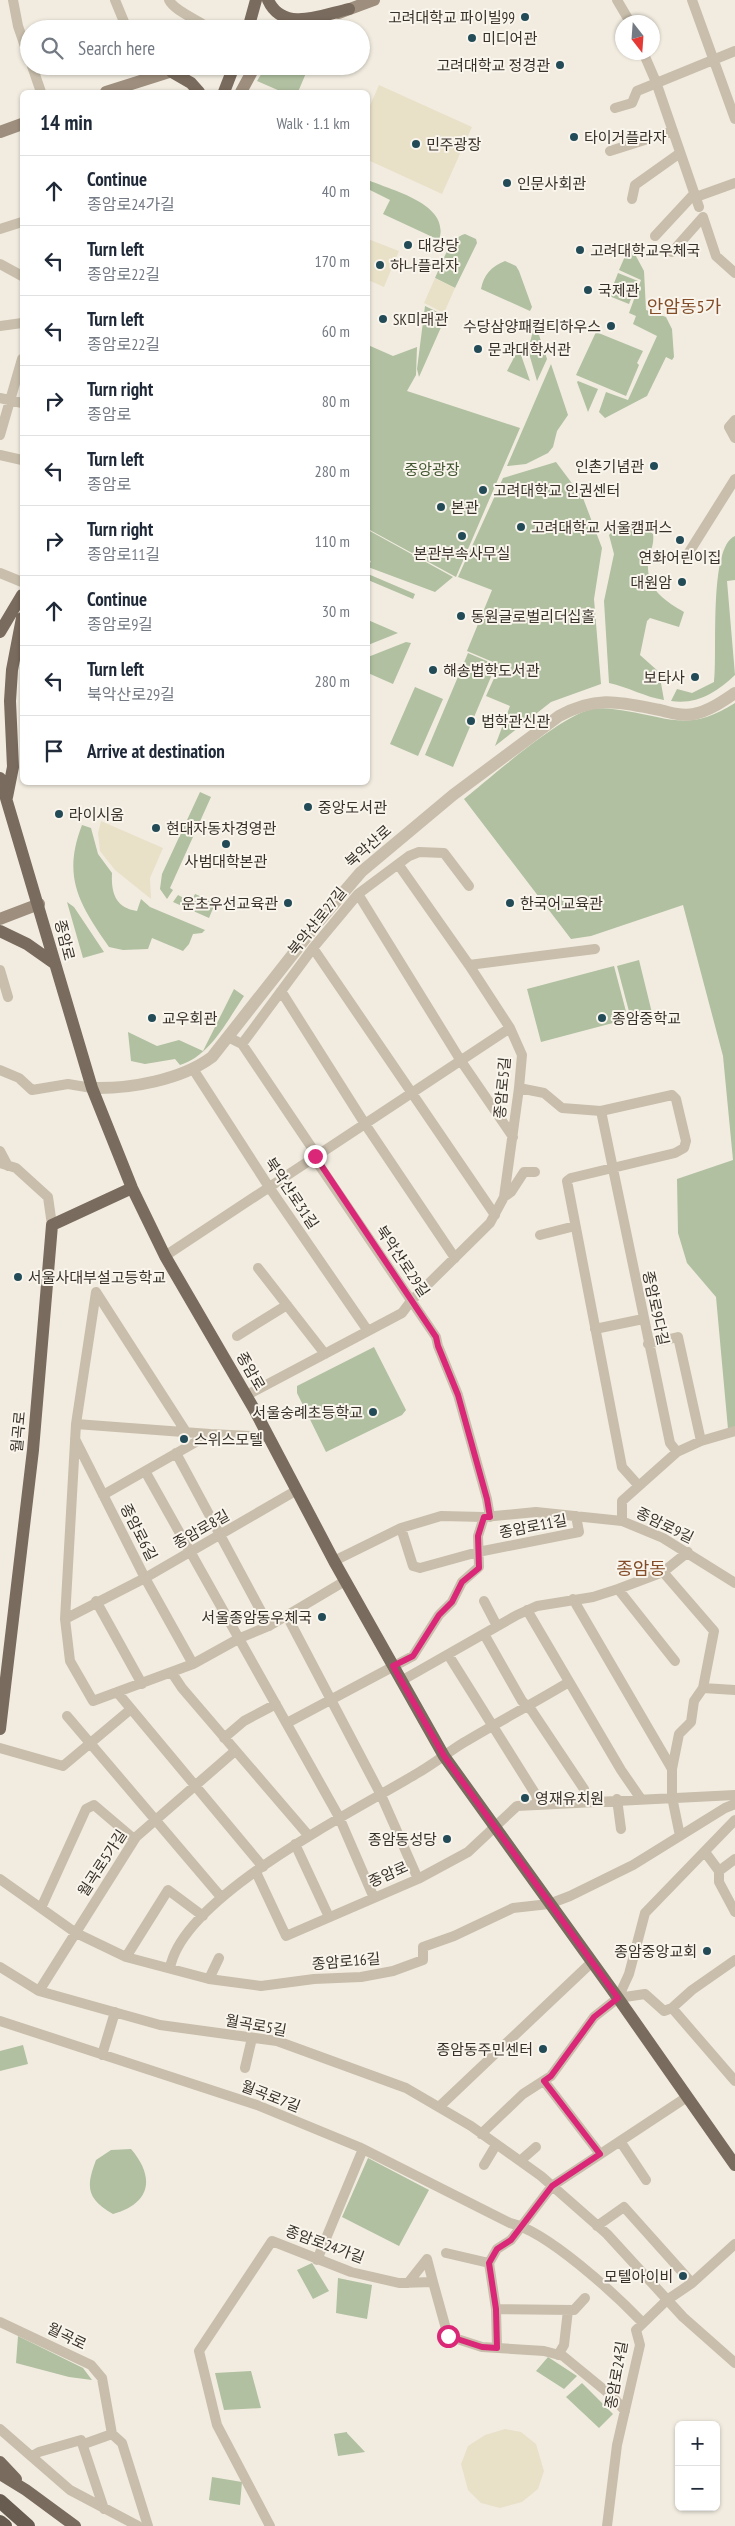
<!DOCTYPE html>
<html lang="en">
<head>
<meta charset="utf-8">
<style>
  body { margin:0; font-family:"PT Sans Narrow","Noto Sans KR",sans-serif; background:#f2f2f3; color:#1f2937 }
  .controls { position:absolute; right:15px; bottom:15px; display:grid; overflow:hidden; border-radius:8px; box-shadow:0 1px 4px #0004 }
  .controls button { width:45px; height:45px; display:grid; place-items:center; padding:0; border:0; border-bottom:1px solid #e0e1e3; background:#fff; color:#1f2937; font:25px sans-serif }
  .compass { position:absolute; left:615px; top:15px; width:45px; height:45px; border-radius:50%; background:#fff; box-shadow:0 1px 4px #0004; rotate:163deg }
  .stop { position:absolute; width:15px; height:15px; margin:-11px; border:4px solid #db2777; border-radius:50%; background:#fff }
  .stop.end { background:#db2777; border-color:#fff; box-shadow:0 1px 5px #0008 }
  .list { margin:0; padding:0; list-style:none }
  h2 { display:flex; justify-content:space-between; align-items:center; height:65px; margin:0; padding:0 20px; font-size:21px }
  h2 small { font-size:16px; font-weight:400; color:#747a83 }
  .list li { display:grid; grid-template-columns:32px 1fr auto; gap:15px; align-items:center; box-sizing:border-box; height:70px; padding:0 20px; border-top:1px solid #e0e1e3 }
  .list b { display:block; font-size:19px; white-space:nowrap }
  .list p { margin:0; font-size:16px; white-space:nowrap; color:#747a83 }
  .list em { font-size:16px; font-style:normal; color:#747a83 }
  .icon { flex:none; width:28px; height:28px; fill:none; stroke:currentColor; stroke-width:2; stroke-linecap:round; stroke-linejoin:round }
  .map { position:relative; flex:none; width:735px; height:2526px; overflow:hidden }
  .search { position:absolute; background:#fff; box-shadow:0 1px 4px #0004; left:20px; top:20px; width:350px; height:55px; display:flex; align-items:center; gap:12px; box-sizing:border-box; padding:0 18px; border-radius:28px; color:#747a83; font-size:19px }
  .panel { position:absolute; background:#fff; box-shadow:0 1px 4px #0004; left:20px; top:90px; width:350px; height:695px; border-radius:8px }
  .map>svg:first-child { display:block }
</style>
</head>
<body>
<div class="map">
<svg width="735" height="2526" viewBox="0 0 735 2526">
  <rect width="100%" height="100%" fill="#f2ece0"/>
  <path fill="#b0c0a0" d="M266,66H309L298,92H280V91L257,81Z
    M368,180C393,191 451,204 439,240L383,214L390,200L368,189Z
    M465,234L476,239L477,243L455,288L435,278C441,265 450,237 465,234Z
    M630,245L644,271L646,310L666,317L672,329L674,357L672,360L666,357L647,396L605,418L599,412L606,392L628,400L657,336L633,324L636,316L629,313L641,280L619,270Z
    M505,261L516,266L519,271L532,307L530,311L481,289C484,274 491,267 505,261Z
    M618,273L638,281L629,304L609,296Z
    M425,306L446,316L419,377L417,369Z
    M535,323L547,359L537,381L528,350Z
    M596,332L643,351L637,363L639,365L626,396L576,375Z
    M368,345L393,356L417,347L416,375L407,391L520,428L456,577L368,529Z
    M518,350L520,352L530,381L507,371Z
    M551,364L568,415L557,431L553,447L548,453L526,464L507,466Z
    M578,381L598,389L588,412L577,382Z
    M556,462L583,498L602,548L594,599L601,684L551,702L495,746L510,706L486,696L500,665L467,651L492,590L458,577L503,478Z
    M642,525L653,534C655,546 647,557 648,569C649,591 667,602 684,612L679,627L650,618L647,621L640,655L659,672L664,700C645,697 628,687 609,683L604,601L614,554L609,535L613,531Z
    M368,530L453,577L435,592L368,567L371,561L368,560Z
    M735,536V580L727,581L735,675C717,692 697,705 671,701L677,689L692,693L714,682C718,656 708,547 735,536Z
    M368,574L415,594L413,599L368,580Z
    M368,620L398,633L368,645Z
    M406,642L411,643L393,684L368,673V657Z
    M468,653L496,665L453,767L425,755Z
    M415,687L443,699L418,756L390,744Z
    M735,703V1427L728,1429L716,1297L687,1263L678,1233L677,1179L733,1160L723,1056L683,905L591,936L571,939L464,799C493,776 558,717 592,709C603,707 615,709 626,711C673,719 691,731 735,703Z
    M200,792L211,797L170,888L173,890L167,899L160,889L162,874Z
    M82,825L91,828L98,854L112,873C111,892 115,908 137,911L141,899L150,907L205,930L202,933L193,934L189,944L183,951L152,938L148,949L123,950L109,947C79,904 62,877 82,825Z
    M195,894L209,900L214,906L209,918L173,902L178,895L191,902Z
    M67,902L74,907L104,952L83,958Z
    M639,960L652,1013L631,1019L617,966Z
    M614,966L628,1019L541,1042L527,989Z
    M234,989L244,996C227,1021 210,1056 180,1065L175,1059L145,1064L131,1061L128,1032L157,1046L179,1040L203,1051Z
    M374,1347L406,1410L402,1415L326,1452L297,1393V1386Z
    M23,2045L28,2064L0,2071V2051Z
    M131,2149C156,2178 150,2204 113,2214C86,2198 86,2187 96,2160L111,2150Z
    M368,2158L429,2190L399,2246L342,2217Z
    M312,2263L329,2291L313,2299L297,2270Z
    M338,2278L372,2285L367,2319L336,2313Z
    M18,2336L83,2368L92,2380L69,2377L16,2363Z
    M548,2357L577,2376L564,2389L536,2371Z
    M251,2371L261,2408L224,2410L215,2373Z
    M582,2383L613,2414L599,2428L566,2397Z
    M347,2432V2433L365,2452L338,2456L334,2434Z
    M212,2477L242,2482L240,2505L209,2500Z"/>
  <path fill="#e9e0c8" d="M379,85L472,127L442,194L368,160V110Z
    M368,239L399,251L384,287L368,280Z
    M435,278L455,288L444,313L424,303Z
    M101,821L163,848L150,878L151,899L115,870L100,851L98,833Z
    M505,2429L521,2432L536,2444L544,2471L538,2489L522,2502L500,2508L481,2503L468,2490L461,2464L468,2446L485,2435Z"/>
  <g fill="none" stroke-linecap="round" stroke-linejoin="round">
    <path stroke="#c9beac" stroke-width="10" d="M13,0L18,26L29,58
      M115,0L127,29
      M169,0C174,11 199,20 210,29
      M617,0L630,22
      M692,0L735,119
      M643,52L656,82L699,207
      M32,66L41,92
      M144,66L149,78
      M615,108L632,103L637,91L735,51
      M610,151L673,131
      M696,197L735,183
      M632,199L635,185L680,153
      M0,229L22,222
      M655,236L694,194
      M672,252L703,217L716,256L735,273
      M0,264L22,276
      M0,326L22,323
      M0,398L22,403
      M735,420L729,427L735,438
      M0,435L22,359
      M0,455L22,460
      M686,557L735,479
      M0,573L22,582
      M358,894L461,1061L513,1137
      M313,948L495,1215
      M469,965L595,949
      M0,970L8,997
      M281,991L365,1124L455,1258
      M228,1037L242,1044L313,948L358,894L409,856L419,852L444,853L469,886
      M242,1044L312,1148L319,1165L436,1337L438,1346L458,1395L487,1499L490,1517
      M193,1069L269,1187L368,1331
      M0,1070L19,1078L32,1090L68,1084L92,1088
      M519,1088L544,1093L562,1108L601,1111L670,1443L677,1452
      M601,1111L672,1095L676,1099L686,1141L684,1148L675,1153L571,1178L567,1181L622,1467L639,1486
      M0,1151L8,1166
      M0,1163L16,1168L48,1197L52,1225
      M504,1197L511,1192L524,1172H535
      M540,1235L575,1226
      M165,1256L510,1028
      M258,1268L325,1354
      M595,1329L643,1319
      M237,1336L287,1305
      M648,1344L678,1337L701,1441
      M247,1395L402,1313L411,1301L490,1223L504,1197L519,1088L522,1055L510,1028L469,965L398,864
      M76,1424L210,1434
      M186,1432L96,1292L76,1424L65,1619L70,1661L93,1701L193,1664L240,1638L269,1626L345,1581
      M75,1439L145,1578L193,1664
      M176,1453L269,1626
      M145,1471L339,1817L374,1898
      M103,1495L210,1434L269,1437
      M622,1521V1501L677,1452L701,1441L735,1431
      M401,1528L413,1566L420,1568L478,1552L579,1532L576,1516
      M334,1561L401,1528L441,1516L484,1517L536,1512L622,1521L663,1538L735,1583
      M663,1572L714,1631L703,1688L694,1701L691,1722L679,1734L672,1769V1797L680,1836
      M618,1589L675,1661
      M573,1599L672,1769
      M96,1601L142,1684
      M484,1601L497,1626
      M527,1610L621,1770L641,1799
      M287,1616L381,1795L418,1879
      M65,1619L145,1578L297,1490
      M484,1634L522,1701L532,1711L584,1789L587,1801
      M449,1656L536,1795L538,1803
      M172,1673L182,1688L308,1835
      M401,1681L517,1615L537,1606L593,1597L618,1589L663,1572L688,1552
      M703,1688L735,1690
      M117,1692L263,1867
      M67,1716L221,1897
      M287,1723L413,1656L439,1615L452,1602L462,1582L479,1567L478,1536L484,1517
      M224,1738L244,1721L276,1704
      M0,1748L63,1766L131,1709
      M617,1799L621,1829
      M295,1844L329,1917
      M705,1852L719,1871
      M735,1859L719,1871V1882L735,1912
      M256,1872L286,1936L418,1879L468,1852L517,1806L735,1795
      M0,1879L76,1933L126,1957L209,1979L261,1986L314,1979L361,1977L393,1971L423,1960V1947L454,1936L513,1908L549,1904L570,1896L633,1865L725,1808L735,1804
      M41,1908L86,1809L94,1805L134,1839
      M126,1957L168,1890L203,1916
      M0,1967L39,1991L160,2025L277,2041L406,2088L471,2126L541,2176L607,2234L683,2317L735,2363
      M170,1968C183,1896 355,1811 416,1774C432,1765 447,1753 463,1743C498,1722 534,1703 569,1682
      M209,1979L219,1958
      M39,1991L136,1837L235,1751
      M618,1998L645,1994L664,2011L672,2008L692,1990L735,1960
      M672,2008L735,2081
      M0,2021L257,2105L359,2147L510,2223C547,2231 615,2294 642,2322
      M102,2055L115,2012
      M245,2068L252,2038
      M544,2081L600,2154
      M439,2107L592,1962
      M481,2134L523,2094L551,2076L594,2017L618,1998L629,1974L645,1913L735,1820
      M620,2141L646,2180
      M520,2161L536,2147
      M484,2165L496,2145
      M597,2226L624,2207L692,2283
      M446,2253L489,2263
      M317,2260L363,2149
      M408,2283L427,2259L433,2282
      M496,2309L574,2310L585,2298
      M0,2322L91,2365L102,2378L112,2434L122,2443L148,2526
      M497,2348L496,2309L489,2263L497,2249L511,2240L552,2186L687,2097
      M558,2355L564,2345L568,2310
      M0,2429L70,2490L138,2526
      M84,2444L112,2434
      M32,2456L39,2452L81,2440L104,2509
      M270,2526L217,2425L199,2351L272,2241L351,2272L399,2283L433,2282L448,2336L482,2347L544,2351L563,2356L613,2397L625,2411
      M607,2526L617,2445L640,2345L636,2330L667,2300L692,2283L735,2244"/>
    <path stroke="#c9beac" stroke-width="12" d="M92,1088C130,1089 181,1080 212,1057L319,921L361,872L453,795L559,716C597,695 620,702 660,710C671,713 682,716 694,714C709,711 723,701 735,693"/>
    <path stroke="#9d8e7d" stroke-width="12" d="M339,13L374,0
      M294,29L318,20
      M106,92L188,66
      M241,92L255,66
      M0,132L22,124
      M0,919L39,904"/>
    <path stroke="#796b5d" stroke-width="12" d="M268,0C283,33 322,15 349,9
      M248,29L256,0
      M172,72L191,83L199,92
      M224,92L234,66
      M0,632L22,595
      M0,778L92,1088L132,1188L165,1256L254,1409L334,1561L444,1756L618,1998L735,2165
      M7,797L13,767L10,701L12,670L22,618
      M0,931L27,944L54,963
      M0,1729L33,1450L52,1225L132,1188
      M0,2462L16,2479
      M0,2474L26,2490L75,2526"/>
    <path stroke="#685c50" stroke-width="14" d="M0,2501L28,2526
      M0,2522L5,2526"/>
  </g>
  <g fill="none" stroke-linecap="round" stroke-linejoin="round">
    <path stroke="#db2777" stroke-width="6" d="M315,1156L436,1337L438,1346L458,1395L487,1499L490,1517H484L478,1536L479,1568L462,1582L452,1602L439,1615L413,1656L393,1666L444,1756L618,1998L594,2017L551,2076L544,2081L600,2154L552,2186L511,2240L497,2249L489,2263L496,2309L497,2348L482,2347L448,2336"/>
  </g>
  <g fill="#224b57" stroke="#f9f5ec" stroke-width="2">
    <circle cx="525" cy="17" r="5"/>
    <circle cx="472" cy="38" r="5"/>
    <circle cx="560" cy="65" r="5"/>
    <circle cx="574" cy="137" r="5"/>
    <circle cx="416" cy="144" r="5"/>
    <circle cx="507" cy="183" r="5"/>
    <circle cx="408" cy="245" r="5"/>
    <circle cx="580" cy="250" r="5"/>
    <circle cx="380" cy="265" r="5"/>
    <circle cx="588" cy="290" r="5"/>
    <circle cx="383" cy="319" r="5"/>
    <circle cx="611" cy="326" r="5"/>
    <circle cx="478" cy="349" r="5"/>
    <circle cx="654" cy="466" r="5"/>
    <circle cx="483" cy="490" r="5"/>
    <circle cx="441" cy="507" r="5"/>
    <circle cx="521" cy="527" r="5"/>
    <circle cx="462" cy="536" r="5"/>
    <circle cx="680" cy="540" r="5"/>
    <circle cx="682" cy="582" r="5"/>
    <circle cx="461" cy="616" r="5"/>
    <circle cx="433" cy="670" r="5"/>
    <circle cx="695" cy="677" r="5"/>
    <circle cx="471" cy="721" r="5"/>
    <circle cx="308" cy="807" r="5"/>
    <circle cx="59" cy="814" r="5"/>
    <circle cx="156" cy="828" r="5"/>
    <circle cx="226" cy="844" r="5"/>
    <circle cx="288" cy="903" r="5"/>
    <circle cx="510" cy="903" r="5"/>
    <circle cx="152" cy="1018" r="5"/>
    <circle cx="602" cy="1018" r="5"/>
    <circle cx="18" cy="1277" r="5"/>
    <circle cx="373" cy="1412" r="5"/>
    <circle cx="184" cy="1439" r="5"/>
    <circle cx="322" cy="1617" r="5"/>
    <circle cx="525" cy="1798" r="5"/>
    <circle cx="447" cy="1839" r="5"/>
    <circle cx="707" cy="1951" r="5"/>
    <circle cx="543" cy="2049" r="5"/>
    <circle cx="683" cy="2276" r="5"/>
  </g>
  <g text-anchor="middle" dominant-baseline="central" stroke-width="4" stroke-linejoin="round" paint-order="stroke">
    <g font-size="15" fill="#38312a" stroke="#f9f5ec" text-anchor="start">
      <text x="515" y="17" text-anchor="end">고려대학교 파이빌99</text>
      <text x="482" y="38">미디어관</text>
      <text x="550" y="65" text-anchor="end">고려대학교 정경관</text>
      <text x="584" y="137">타이거플라자</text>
      <text x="426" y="144">민주광장</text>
      <text x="517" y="183">인문사회관</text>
      <text x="418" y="245">대강당</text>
      <text x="590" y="250">고려대학교우체국</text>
      <text x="390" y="265">하나플라자</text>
      <text x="598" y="290">국제관</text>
      <text x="393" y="319">SK미래관</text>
      <text x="601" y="326" text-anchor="end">수당삼양패컬티하우스</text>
      <text x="488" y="349">문과대학서관</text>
      <text x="644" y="466" text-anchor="end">인촌기념관</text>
      <text x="493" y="490">고려대학교 인권센터</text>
      <text x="451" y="507">본관</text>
      <text x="531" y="527">고려대학교 서울캠퍼스</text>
      <text x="462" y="553" text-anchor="middle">본관부속사무실</text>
      <text x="680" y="557" text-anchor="middle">연화어린이집</text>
      <text x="672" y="582" text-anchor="end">대원암</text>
      <text x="471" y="616">동원글로벌리더십홀</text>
      <text x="443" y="670">해송법학도서관</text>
      <text x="685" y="677" text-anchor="end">보타사</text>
      <text x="481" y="721">법학관신관</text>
      <text x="318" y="807">중앙도서관</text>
      <text x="69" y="814">라이시움</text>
      <text x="166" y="828">현대자동차경영관</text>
      <text x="226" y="861" text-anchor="middle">사범대학본관</text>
      <text x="278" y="903" text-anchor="end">운초우선교육관</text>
      <text x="520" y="903">한국어교육관</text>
      <text x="162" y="1018">교우회관</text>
      <text x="612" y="1018">종암중학교</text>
      <text x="28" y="1277">서울사대부설고등학교</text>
      <text x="363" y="1412" text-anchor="end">서울숭례초등학교</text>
      <text x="194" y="1439">스위스모텔</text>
      <text x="312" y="1617" text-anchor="end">서울종암동우체국</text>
      <text x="535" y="1798">영재유치원</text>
      <text x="437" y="1839" text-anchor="end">종암동성당</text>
      <text x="697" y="1951" text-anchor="end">종암중앙교회</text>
      <text x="533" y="2049" text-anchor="end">종암동주민센터</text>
      <text x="673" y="2276" text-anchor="end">모텔아이비</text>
    </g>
    <g font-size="15" fill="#415530" stroke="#f9f5ec">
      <text x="432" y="469">중앙광장</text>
    </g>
    <g font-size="15" fill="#38312a" stroke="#f9f5ec">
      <text transform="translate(368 846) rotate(-41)">북악산로</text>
      <text transform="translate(317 921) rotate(-51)">북악산로27길</text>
      <text transform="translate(65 940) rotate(76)">종암로</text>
      <text transform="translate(502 1088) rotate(-85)">종암로5길</text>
      <text transform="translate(292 1193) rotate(56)">북악산로31길</text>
      <text transform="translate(403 1261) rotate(56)">북악산로29길</text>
      <text transform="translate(656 1308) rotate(78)">종암로9다길</text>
      <text transform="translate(251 1371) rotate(60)">종암로</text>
      <text transform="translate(18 1432) rotate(-85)">월곡로</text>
      <text transform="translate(665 1525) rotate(26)">종암로9길</text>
      <text transform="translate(533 1526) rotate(-11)">종암로11길</text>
      <text transform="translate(201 1529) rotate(-30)">종암로8길</text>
      <text transform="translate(139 1532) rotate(63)">종암로6길</text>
      <text transform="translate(102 1863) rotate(-57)">월곡로5가길</text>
      <text transform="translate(388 1874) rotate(-24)">종암로</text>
      <text transform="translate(346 1961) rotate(-5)">종암로16길</text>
      <text transform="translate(256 2025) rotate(10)">월곡로5길</text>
      <text transform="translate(271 2096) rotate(21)">월곡로7길</text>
      <text transform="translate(325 2244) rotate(20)">종암로24가길</text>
      <text transform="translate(67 2336) rotate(26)">월곡로</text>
      <text transform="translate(616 2375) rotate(-80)">종암로24길</text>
    </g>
    <g font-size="18" fill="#824d28" stroke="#f9f5ec">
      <text x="684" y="306">안암동5가</text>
      <text x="641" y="1568">종암동</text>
    </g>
  </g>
</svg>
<div class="controls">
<button>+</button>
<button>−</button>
</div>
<svg class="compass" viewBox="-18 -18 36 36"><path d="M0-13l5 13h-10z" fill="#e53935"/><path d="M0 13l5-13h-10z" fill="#747a83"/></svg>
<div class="stop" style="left:448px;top:2336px"></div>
<div class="stop end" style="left:315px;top:1156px"></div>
<div class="search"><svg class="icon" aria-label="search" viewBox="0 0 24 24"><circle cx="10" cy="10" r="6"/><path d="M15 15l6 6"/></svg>Search here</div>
<section class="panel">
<h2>14 min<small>Walk · 1.1 km</small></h2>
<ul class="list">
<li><svg class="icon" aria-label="ahead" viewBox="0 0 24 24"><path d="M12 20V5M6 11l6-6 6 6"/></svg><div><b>Continue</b><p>종암로24가길</p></div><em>40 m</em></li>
<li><svg class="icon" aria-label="left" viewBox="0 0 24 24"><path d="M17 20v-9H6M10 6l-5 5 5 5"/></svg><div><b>Turn left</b><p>종암로22길</p></div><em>170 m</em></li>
<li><svg class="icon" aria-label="left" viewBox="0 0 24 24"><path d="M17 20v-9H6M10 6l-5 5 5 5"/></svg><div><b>Turn left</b><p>종암로22길</p></div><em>60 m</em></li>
<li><svg class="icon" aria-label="right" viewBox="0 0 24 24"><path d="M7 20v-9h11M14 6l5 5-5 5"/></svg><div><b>Turn right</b><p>종암로</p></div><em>80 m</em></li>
<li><svg class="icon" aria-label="left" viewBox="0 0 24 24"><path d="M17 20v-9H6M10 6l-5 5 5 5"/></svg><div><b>Turn left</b><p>종암로</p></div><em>280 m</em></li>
<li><svg class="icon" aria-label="right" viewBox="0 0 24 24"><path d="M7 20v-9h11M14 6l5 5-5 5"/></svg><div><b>Turn right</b><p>종암로11길</p></div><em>110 m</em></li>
<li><svg class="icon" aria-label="ahead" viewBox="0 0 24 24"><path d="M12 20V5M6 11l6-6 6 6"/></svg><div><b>Continue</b><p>종암로9길</p></div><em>30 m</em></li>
<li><svg class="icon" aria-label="left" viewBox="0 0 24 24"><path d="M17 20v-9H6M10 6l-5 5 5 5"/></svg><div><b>Turn left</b><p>북악산로29길</p></div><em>280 m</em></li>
<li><svg class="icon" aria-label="arrive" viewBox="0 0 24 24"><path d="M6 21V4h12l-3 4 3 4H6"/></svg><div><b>Arrive at destination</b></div></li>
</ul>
</section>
</div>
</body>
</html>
